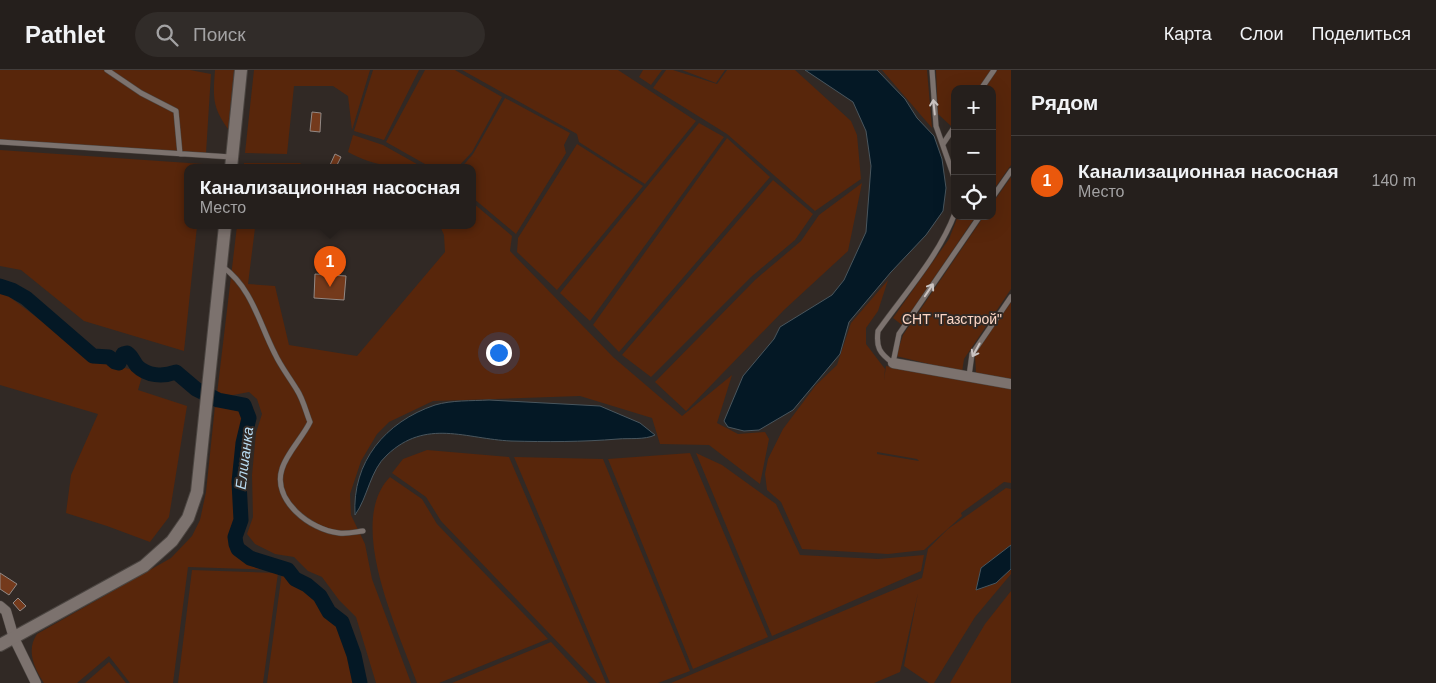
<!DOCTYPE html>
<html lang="ru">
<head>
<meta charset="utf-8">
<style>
  body { margin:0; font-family:Arial,sans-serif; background:#312c29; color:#f1f3f6 }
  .controls { position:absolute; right:15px; top:15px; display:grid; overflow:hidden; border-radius:10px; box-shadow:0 5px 20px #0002 }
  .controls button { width:45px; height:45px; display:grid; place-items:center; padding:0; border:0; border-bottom:1px solid #423d3b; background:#251f1c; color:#f1f3f6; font:25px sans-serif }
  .you { position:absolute; left:498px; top:282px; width:18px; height:18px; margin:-12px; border:4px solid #fff; border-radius:50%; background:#1a73e8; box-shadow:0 0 0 8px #1a73e833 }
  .badge { display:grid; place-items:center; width:32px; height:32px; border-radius:50%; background:#ea580c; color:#fff; font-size:16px; font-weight:700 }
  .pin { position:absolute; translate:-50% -41px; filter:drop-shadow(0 1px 2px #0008) }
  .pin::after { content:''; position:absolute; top:26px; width:18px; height:15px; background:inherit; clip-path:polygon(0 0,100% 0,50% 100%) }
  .popup { position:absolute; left:184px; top:94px; width:292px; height:65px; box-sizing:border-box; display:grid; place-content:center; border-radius:10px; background:#251f1c; filter:drop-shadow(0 1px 4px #0005); font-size:16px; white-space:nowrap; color:#a3a2a3 }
  .popup b { font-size:19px; color:#f1f3f6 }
  .popup::after { content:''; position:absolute; left:50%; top:100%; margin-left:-10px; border:10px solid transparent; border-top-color:#251f1c }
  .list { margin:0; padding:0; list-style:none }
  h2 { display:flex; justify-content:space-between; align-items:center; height:65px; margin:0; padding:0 20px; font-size:21px }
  h2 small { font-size:16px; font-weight:400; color:#a3a2a3 }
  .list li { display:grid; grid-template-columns:32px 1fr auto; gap:15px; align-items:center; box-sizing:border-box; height:90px; padding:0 20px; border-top:1px solid #423d3b }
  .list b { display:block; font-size:19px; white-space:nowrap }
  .list p { margin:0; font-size:16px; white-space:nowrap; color:#a3a2a3 }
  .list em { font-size:16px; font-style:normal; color:#a3a2a3 }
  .icon { flex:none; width:28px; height:28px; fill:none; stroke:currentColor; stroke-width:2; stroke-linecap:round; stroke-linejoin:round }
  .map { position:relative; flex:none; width:1011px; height:613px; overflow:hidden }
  header { display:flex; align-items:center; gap:30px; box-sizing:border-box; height:70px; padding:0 25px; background:#251f1c; border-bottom:1px solid #423d3b }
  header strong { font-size:24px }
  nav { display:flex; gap:28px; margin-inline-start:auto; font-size:18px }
  .search { width:350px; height:45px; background:#312c29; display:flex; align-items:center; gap:12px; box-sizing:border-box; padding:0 18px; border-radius:28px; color:#a3a2a3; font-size:19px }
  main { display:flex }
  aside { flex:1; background:#251f1c }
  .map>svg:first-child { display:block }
</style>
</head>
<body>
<header>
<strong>Pathlet</strong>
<div class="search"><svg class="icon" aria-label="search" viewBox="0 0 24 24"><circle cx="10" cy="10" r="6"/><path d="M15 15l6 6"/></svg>Поиск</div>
<nav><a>Карта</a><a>Слои</a><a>Поделиться</a></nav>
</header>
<main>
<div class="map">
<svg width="1011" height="613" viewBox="0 0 1011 613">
  <rect width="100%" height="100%" fill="#312925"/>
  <path fill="#58260b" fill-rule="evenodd" d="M0,0H190L211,4L206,83L0,70Z
    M215,0H234L228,59C212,37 213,27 215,0Z
    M254,0H370L352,60L348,26L333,16H294L287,84L245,83Z
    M373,0H419L384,70L354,61Z
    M425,0H455L502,27L472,82L457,98H432L386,72Z
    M462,0H618L696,51L645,114L579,72L577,64Z
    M643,0H662L651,15L639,7Z
    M666,0H673L717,14L727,0H795L851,51L857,65L861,109L815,141L727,64L653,18Z
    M682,0H725L716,13Z
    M882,0H927L932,58Z
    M936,0H1011V95L992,122V19H955V73L951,56L938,44Z
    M505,28L570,63L564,75L566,83L516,164L473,128L472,98H461L473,84Z
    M699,53L724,67L590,251L560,223Z
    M353,65L383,75L424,98C395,98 374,96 348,82Z
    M727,68L770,107L619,282L593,255Z
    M577,74L643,116L557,220L517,182L518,168Z
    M0,80L203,94L202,98H188V156H197L184,281L84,251L21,200L0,196Z
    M244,93H300L308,98H243Z
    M1011,107V219L964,289L962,302L896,286L903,265L984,146H992V134Z
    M773,110L813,144L795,170L751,207L651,307L622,285Z
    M862,113L848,181L784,240L686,341L655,312L755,210L801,171L819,145Z
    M473,133L512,166L510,181L613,287L682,346L732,305L717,353L738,364L765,362L769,369L760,414L709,375L660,374L652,348L580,326L433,331L389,352L377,364L361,391L350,424L351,445L365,474L372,509L411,613H376L356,547L339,530L322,507L308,501L294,487L275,484L255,474L247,464L253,447L252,405L256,363L262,344L257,329L249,322L233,325L217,324L237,156H302L301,158H255L248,214L275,216L289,275L357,286L445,182L444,165L440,156H472Z
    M958,146H976L902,255L893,248L949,169Z
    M888,210L878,241L866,258V274L885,299L884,310L886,296L1011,317V413L1004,412L961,443L962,446L924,480L888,484L802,479L781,432L767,420L765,404L768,389L783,359L816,315L837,295L851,253ZM877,382L917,389L919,391L877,384Z
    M0,224L7,225L91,288L143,303L138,320L187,336L169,447L150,472L107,456L66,443L71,405L98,344L0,315Z
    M1011,232V309L976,304L975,284Z
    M248,332L254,339L247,364L243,402L244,446L239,459L240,473L257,486L281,495L277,500L188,497L173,613H130L109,586L77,613H44C34,598 26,580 37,564L171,488L192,466L200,450L206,422L215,336Z
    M427,380L509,387L606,613H597L441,451L426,427L392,403L403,389Z
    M690,383L768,567L693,599L608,389Z
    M696,383L722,395L776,434L800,485L878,489L924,485L921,501L772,566Z
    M514,387L603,389L690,601L658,613H610Z
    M390,407L422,429L437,454L548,569L439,613H417C399,562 345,453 390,407Z
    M1006,418L1011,419V475L981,498L977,520L996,513L1011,499V504L975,547L934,613H929L904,596L918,523L900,602L874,613H671L922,508L928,479L948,459Z
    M286,495C317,519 351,546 360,586C362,595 361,604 364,613H267L282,502Z
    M192,500L278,503L263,613H178Z
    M1011,521V613H950L985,554Z
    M551,572L589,613H452Z
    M109,592L126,613H85Z"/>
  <path fill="#041825" stroke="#49565e" d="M805,0H877L905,29L917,48L934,66L942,89L946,118L943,141L926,165L891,202L849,252L840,284L793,340L759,360L744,361L728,357L724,351L743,306L774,269L780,257L832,225L844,210L866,162L871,96L866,61L853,32Z
    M489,330L600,336L640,353L655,365C645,370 629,368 618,369C582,372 546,372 511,371C466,369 426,348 387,385C370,400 368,427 355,445C352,392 385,352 435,335C452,330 471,331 489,330Z
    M1011,475V499L996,513L976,520L981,498Z"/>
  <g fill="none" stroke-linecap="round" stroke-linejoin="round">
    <path stroke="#041825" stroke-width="15" d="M0,216L12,220L26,228L93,286L109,287L115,292L119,293L123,284L127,283C132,286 133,291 137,296C147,306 163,307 176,302L196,319L218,330L244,335L249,348L243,373L239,412L241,450L235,467L236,474L238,479L250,488L288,500L295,509L307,515L320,526L329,542L342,552L354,585L360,613"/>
  </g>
  <path fill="#743a1c" stroke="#938985" d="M312,42L321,43L320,62L310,61Z
    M335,84L341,87L336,97L330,95Z
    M315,204L346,206L344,230L314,228Z
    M0,503L17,514L9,525L0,519Z
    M18,528L26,536L20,541L13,533Z"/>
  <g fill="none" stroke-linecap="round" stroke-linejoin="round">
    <g stroke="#4b4541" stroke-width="6">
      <path id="lane" d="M107,0L141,23L176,41L180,84
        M932,0L936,56L955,110
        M981,19L994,0
        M0,72L231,87
        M943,74L955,56
        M992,128L1011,101
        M223,197C252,218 259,253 275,284C281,297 290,308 297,320C303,329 306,342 310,352C303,367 286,384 282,399C272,430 310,460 339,463C347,464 355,462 363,461
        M893,293C879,283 876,277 878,261C905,223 939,186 955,143
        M893,293L899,264L980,146
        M969,306L972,284L1011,227"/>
    </g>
    <g stroke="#4b4541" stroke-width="11">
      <path id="street" d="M893,293L1011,314
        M0,536L6,541L14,568L36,613"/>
    </g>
    <g stroke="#4b4541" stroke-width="14">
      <path id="secondary" d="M231,98L241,0
        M0,575L144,496L172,471L188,448L197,422L225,156"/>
    </g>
    <use href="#lane" stroke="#7c726e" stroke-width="5"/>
    <use href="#street" stroke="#7c726e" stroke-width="10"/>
    <use href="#secondary" stroke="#7c726e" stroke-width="12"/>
  </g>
  <defs><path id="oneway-shaft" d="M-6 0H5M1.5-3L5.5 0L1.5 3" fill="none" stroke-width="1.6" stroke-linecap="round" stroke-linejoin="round" transform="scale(1.25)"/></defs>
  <g stroke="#cac3c1">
    <use href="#oneway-shaft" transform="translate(934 37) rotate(-96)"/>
    <use href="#oneway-shaft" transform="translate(929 220) rotate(-56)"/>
    <use href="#oneway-shaft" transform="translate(976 280) rotate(119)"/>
  </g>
  <g text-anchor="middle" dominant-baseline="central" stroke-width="4" stroke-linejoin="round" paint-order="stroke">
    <g font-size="14" fill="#fcd6c5" stroke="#312925">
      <text x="952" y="249">СНТ "Газстрой"</text>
    </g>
    <g font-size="15" font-style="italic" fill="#b9dcf3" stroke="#312925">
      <text transform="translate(244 388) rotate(-83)">Елшанка</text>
    </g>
  </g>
</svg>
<div class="controls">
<button>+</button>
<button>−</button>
<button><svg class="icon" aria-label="locate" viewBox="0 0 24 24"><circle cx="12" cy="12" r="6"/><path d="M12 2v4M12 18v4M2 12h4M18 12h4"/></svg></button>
</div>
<div class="you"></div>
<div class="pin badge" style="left:330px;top:217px">1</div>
<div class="popup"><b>Канализационная насосная</b>Место</div>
</div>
<aside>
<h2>Рядом<small></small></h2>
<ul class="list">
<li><span class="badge">1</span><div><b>Канализационная насосная</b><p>Место</p></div><em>140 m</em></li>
</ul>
</aside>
</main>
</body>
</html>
